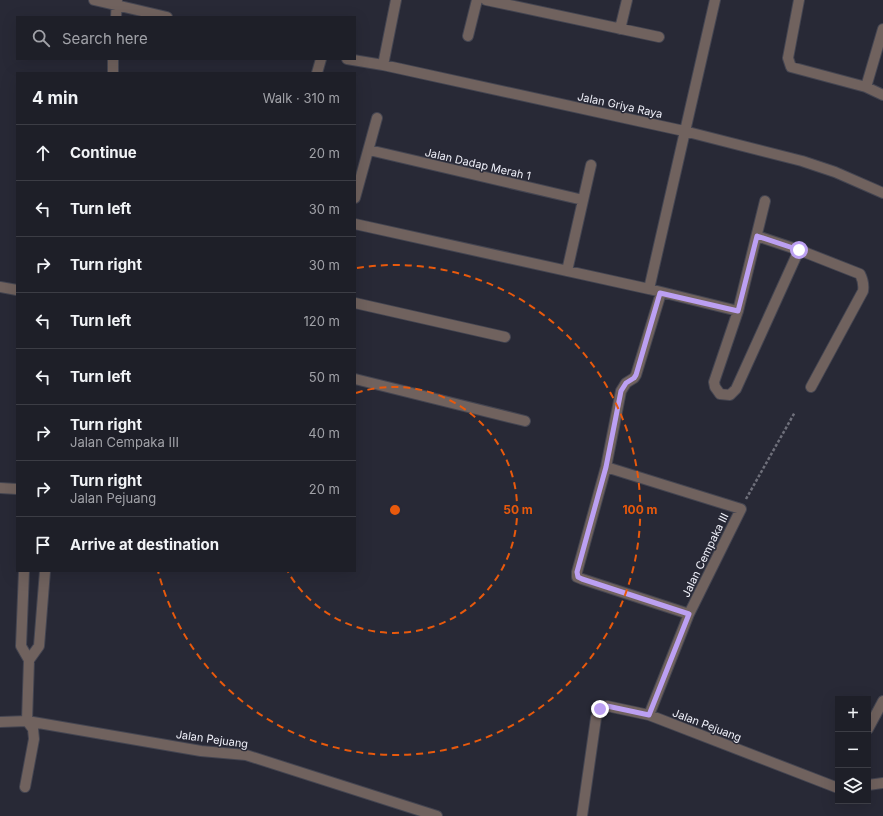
<!DOCTYPE html>
<html lang="en">
<head>
<meta charset="utf-8">
<style>
  body { margin:0; font-family:Inter,sans-serif; background:#2b2c34; color:#f1f3f6 }
  .controls { position:absolute; right:12px; bottom:12px; display:grid; overflow:hidden; border-radius:0px; box-shadow:0 4px 16px #0002 }
  .controls button { width:36px; height:36px; display:grid; place-items:center; padding:0; border:0; border-bottom:1px solid #3c3d45; background:#1e1f28; color:#f1f3f6; font:20px sans-serif }
  .stop { position:absolute; width:12px; height:12px; margin:-9px; border:3px solid #bca0f2; border-radius:50%; background:#fff }
  .stop.end { background:#bca0f2; border-color:#fff; box-shadow:0 1px 4px #0008 }
  .list { margin:0; padding:0; list-style:none }
  h2 { display:flex; justify-content:space-between; align-items:center; height:52px; margin:0; padding:0 16px; font-size:17px }
  h2 small { font-size:13px; font-weight:400; color:#a1a2a8 }
  .list li { display:grid; grid-template-columns:26px 1fr auto; gap:12px; align-items:center; box-sizing:border-box; height:56px; padding:0 16px; border-top:1px solid #3c3d45 }
  .list b { display:block; font-size:15px; white-space:nowrap }
  .list p { margin:0; font-size:13px; white-space:nowrap; color:#a1a2a8 }
  .list em { font-size:13px; font-style:normal; color:#a1a2a8 }
  .icon { flex:none; width:22px; height:22px; fill:none; stroke:currentColor; stroke-width:2; stroke-linecap:round; stroke-linejoin:round }
  .map { position:relative; flex:none; width:883px; height:816px; overflow:hidden }
  .search { position:absolute; background:#1e1f28; box-shadow:0 4px 16px #0002; left:16px; top:16px; width:340px; height:44px; display:flex; align-items:center; gap:10px; box-sizing:border-box; padding:0 14px; border-radius:0px; color:#a1a2a8; font-size:15px }
  .panel { position:absolute; background:#1e1f28; box-shadow:0 4px 16px #0002; left:16px; top:72px; width:340px; height:500px; border-radius:0px }
  .map>svg:first-child { display:block }
</style>
</head>
<body>
<div class="map">
<svg width="883" height="816" viewBox="0 0 883 816">
  <rect width="100%" height="100%" fill="#282936"/>
  <g fill="none" stroke-linecap="round" stroke-linejoin="round">
    <g stroke="#444551" stroke-width="12">
      <path id="minor" d="M94,0L167,17
        M486,0L659,37
        M799,0L788,58L791,67L866,87L883,95
        M116,17L117,0
        M620,29L627,0
        M468,36L477,0
        M347,59L383,65L684,131L802,161L835,172L883,193
        M383,65L396,0
        M113,73V59
        M317,73L321,59
        M866,87L883,29
        M369,150L583,200
        M355,198L377,118
        M765,201L738,311L714,382L715,387L720,394L730,395L736,389L799,250
        M355,224L649,289L738,311
        M757,236L799,250L860,274C863,280 864,285 863,291L811,387
        M567,271L591,165
        M0,287L17,290
        M649,289L715,0
        M661,293L636,375L634,378L626,383L621,391L606,467L577,572V577L582,579L689,614
        M355,303L505,337
        M355,379L525,421
        M606,467L741,509L689,614L649,715
        M0,488L17,489
        M24,571L21,646L29,660
        M0,722L27,721L201,751L246,755L437,816
        M868,729L883,701
        M868,785L883,783
        M25,787L34,739L33,729L27,721L29,660L39,646L45,571
        M582,816L596,718L600,709L607,706L649,715L838,788"/>
    </g>
    <path stroke="#6e6f7a" stroke-width="2.5" stroke-dasharray="3 2" stroke-linecap="butt" d="M746,499L795,412"/>
    <use href="#minor" stroke="#70625e" stroke-width="10"/>
  </g>
  <g fill="none" stroke-linecap="round" stroke-linejoin="round">
    <path stroke="#bca0f2" stroke-width="5" d="M600,709L607,706L649,715L689,614L582,579L578,577L577,572L606,467L621,391L626,383L634,378L636,375L660,293L738,311L757,236L799,250"/>
  </g>
  <g fill="none" stroke="#e8590c" stroke-width="2" stroke-dasharray="7 5">
    <path d="M356 393A123 123 0 1 1 288 572"/>
    <path d="M357 268A245 245 0 1 1 158 571"/>
  </g>
  <g text-anchor="middle" dominant-baseline="central" stroke-width="3" stroke-linejoin="round" paint-order="stroke">
    <g font-size="11" fill="#f0f1fa" stroke="#282936">
      <text transform="translate(620 105) rotate(12)">Jalan Griya Raya</text>
      <text transform="translate(478 164) rotate(13)">Jalan Dadap Merah 1</text>
      <text transform="translate(705 555) rotate(-64)">Jalan Cempaka III</text>
      <text transform="translate(707 725) rotate(21)">Jalan Pejuang</text>
      <text transform="translate(212 739) rotate(8)">Jalan Pejuang</text>
    </g>
  </g>
  <circle cx="395" cy="510" r="6" fill="#e8590c" stroke="#282936" stroke-width="2"/>
  <g font-size="12" text-anchor="middle" font-weight="bold" fill="#e8590c" stroke="#282936" stroke-width="3" stroke-linejoin="round" paint-order="stroke">
    <text x="518" y="514">50 m</text>
    <text x="640" y="514">100 m</text>
  </g>
</svg>
<div class="controls">
<button>+</button>
<button>−</button>
<button><svg class="icon" aria-label="layers" viewBox="0 0 24 24"><path d="M12 4l9 5-9 5-9-5zM3 14l9 5 9-5"/></svg></button>
</div>
<div class="stop" style="left:799px;top:250px"></div>
<div class="stop end" style="left:600px;top:709px"></div>
<div class="search"><svg class="icon" aria-label="search" viewBox="0 0 24 24"><circle cx="10" cy="10" r="6"/><path d="M15 15l6 6"/></svg>Search here</div>
<section class="panel">
<h2>4 min<small>Walk · 310 m</small></h2>
<ul class="list">
<li><svg class="icon" aria-label="ahead" viewBox="0 0 24 24"><path d="M12 20V5M6 11l6-6 6 6"/></svg><div><b>Continue</b></div><em>20 m</em></li>
<li><svg class="icon" aria-label="left" viewBox="0 0 24 24"><path d="M17 20v-9H6M10 6l-5 5 5 5"/></svg><div><b>Turn left</b></div><em>30 m</em></li>
<li><svg class="icon" aria-label="right" viewBox="0 0 24 24"><path d="M7 20v-9h11M14 6l5 5-5 5"/></svg><div><b>Turn right</b></div><em>30 m</em></li>
<li><svg class="icon" aria-label="left" viewBox="0 0 24 24"><path d="M17 20v-9H6M10 6l-5 5 5 5"/></svg><div><b>Turn left</b></div><em>120 m</em></li>
<li><svg class="icon" aria-label="left" viewBox="0 0 24 24"><path d="M17 20v-9H6M10 6l-5 5 5 5"/></svg><div><b>Turn left</b></div><em>50 m</em></li>
<li><svg class="icon" aria-label="right" viewBox="0 0 24 24"><path d="M7 20v-9h11M14 6l5 5-5 5"/></svg><div><b>Turn right</b><p>Jalan Cempaka III</p></div><em>40 m</em></li>
<li><svg class="icon" aria-label="right" viewBox="0 0 24 24"><path d="M7 20v-9h11M14 6l5 5-5 5"/></svg><div><b>Turn right</b><p>Jalan Pejuang</p></div><em>20 m</em></li>
<li><svg class="icon" aria-label="arrive" viewBox="0 0 24 24"><path d="M6 21V4h12l-3 4 3 4H6"/></svg><div><b>Arrive at destination</b></div></li>
</ul>
</section>
</div>
</body>
</html>
